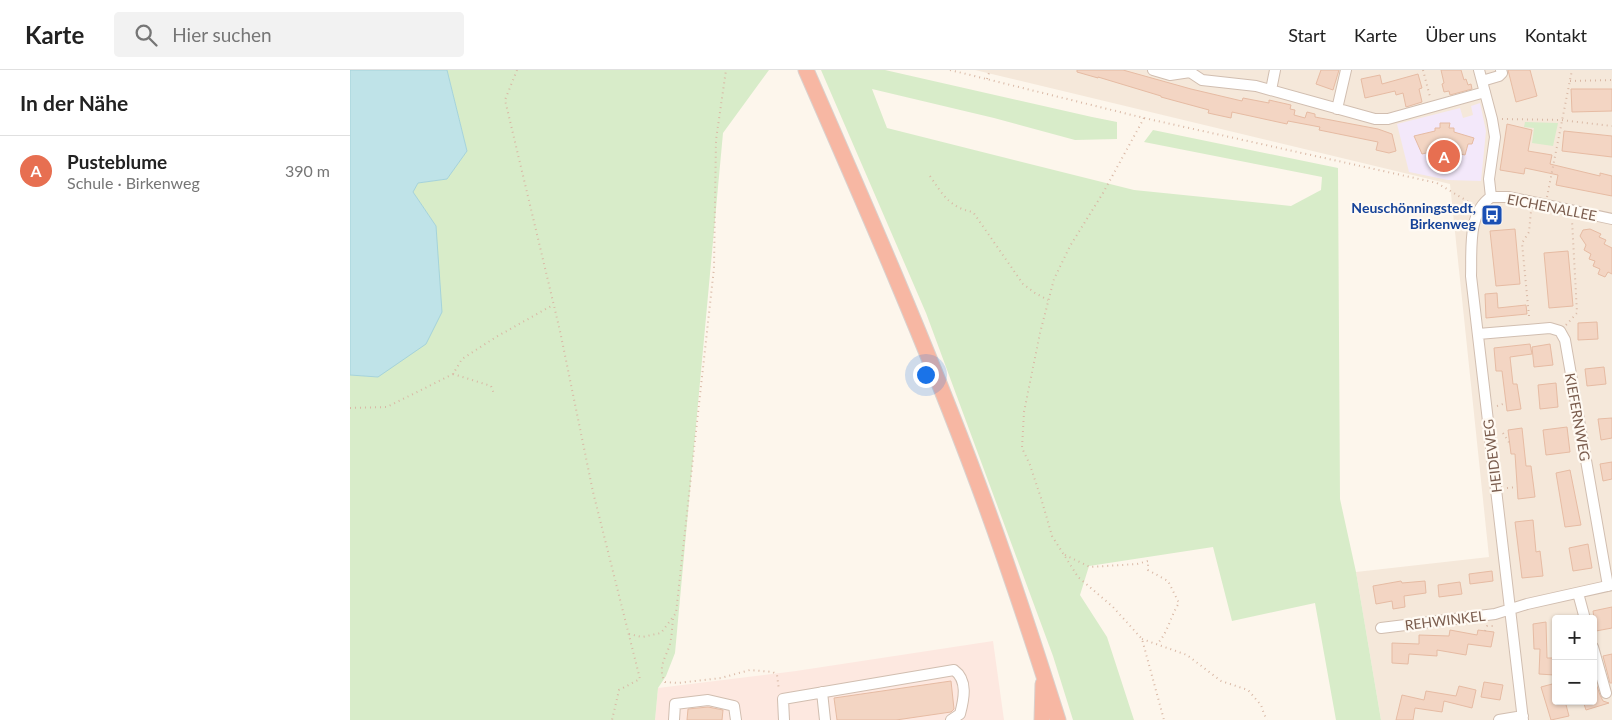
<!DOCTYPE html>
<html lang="de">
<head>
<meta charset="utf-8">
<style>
  body { margin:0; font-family:Lato,sans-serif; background:#f2f2f2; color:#222 }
  .controls { position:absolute; right:15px; bottom:15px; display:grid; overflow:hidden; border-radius:5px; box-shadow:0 1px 4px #0004 }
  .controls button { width:45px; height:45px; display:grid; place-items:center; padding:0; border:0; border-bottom:1px solid #e0e0e0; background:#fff; color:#222; font:25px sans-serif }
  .you { position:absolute; left:575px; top:304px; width:18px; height:18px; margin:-12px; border:4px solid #fff; border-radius:50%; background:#1a73e8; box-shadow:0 0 0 8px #1a73e833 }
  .badge { display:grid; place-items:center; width:32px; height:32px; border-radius:50%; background:#e76f51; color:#fff; font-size:16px; font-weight:700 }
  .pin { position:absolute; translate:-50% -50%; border:2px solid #fff; box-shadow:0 1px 5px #0006 }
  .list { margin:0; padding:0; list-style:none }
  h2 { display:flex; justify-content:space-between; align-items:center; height:65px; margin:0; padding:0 20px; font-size:21px }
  h2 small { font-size:16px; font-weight:400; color:#767676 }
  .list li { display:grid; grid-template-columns:32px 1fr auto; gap:15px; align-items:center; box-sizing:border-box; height:70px; padding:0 20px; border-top:1px solid #e0e0e0 }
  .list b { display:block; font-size:19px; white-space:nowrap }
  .list p { margin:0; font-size:16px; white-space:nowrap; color:#767676 }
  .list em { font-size:16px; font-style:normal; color:#767676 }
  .icon { flex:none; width:28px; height:28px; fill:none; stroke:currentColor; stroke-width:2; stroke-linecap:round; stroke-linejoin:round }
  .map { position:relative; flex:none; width:1262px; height:650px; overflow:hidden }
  header { display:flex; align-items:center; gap:30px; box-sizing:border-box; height:70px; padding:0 25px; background:#fff; border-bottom:1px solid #e0e0e0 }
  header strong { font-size:24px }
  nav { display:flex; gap:28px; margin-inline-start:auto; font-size:18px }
  .search { width:350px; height:45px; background:#f2f2f2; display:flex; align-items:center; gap:12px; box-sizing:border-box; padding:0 18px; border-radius:5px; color:#767676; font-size:19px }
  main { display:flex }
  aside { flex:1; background:#fff }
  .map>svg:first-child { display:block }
</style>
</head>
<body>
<header>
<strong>Karte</strong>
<div class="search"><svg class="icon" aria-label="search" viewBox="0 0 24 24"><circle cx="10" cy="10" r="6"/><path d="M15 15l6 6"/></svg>Hier suchen</div>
<nav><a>Start</a><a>Karte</a><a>Über uns</a><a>Kontakt</a></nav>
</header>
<main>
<aside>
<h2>In der Nähe<small></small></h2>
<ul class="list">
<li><span class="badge">A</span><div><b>Pusteblume</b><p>Schule · Birkenweg</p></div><em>390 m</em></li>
</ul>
</aside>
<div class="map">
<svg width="1262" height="650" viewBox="0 0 1262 650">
  <rect width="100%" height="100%" fill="#fdf6ec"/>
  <path fill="#f5e8da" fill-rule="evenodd" d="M625,0H1262V650H1031L1006,502L1139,487L1100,114ZM1206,549H1243V631H1206Z"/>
  <path fill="#fde8e0" d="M643,571L654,650H305L308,618L446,601Z"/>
  <path fill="#f3e8fa" d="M1130,33L1136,61L1131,111L1098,110L1059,102L1047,54L1110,38L1113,48L1123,45L1121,36Z"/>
  <path fill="#d8ecc9" d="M97,0H419L373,63L325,583L316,606L308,618L305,650H0V305L28,307L86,156L63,122L68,113L97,109L117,81Z
    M471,0H535L742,47L767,52V69L725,70L644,48L522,19L537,58L784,120L941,136L971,120L972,107L794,72L803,60L988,98L990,429L1006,502L1031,650H986L965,533L882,551L863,477L739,496L730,525L757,567L784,650H723L703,586L576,243Z
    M1175,52L1208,53L1203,76L1182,73L1184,58L1174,57Z"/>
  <path fill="#bfe3e8" stroke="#a5d3da" d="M0,0H97L117,81L97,109L68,113L63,122L86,156L92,242L76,274L28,307L0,305Z"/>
  <path fill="#f3d5c3" stroke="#e6bba3" d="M727,0H773L841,19L892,31L893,28L919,33V30L941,35L940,39L945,40L944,45L955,48L957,42L965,44V47L1028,59L1042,64L1046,81L1039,83L1026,80L1028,72L969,60L970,57L938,51L937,54L882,42L881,48L858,43L859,40L811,27V26L748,7V8L727,2Z
    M971,0H989L983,20L966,14Z
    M1091,0H1111L1114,10L1116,9L1118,15L1121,14L1122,19L1100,25L1099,21L1094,22L1092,14L1094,13Z
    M1158,0H1180L1187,26L1166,32Z
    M1068,4L1072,18L1069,19L1072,32L1056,37L1053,23L1046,25L1045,21L1015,28L1011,9L1030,5L1032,14Z
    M1221,19H1262V41L1222,42Z
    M1090,53H1100L1099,58H1104V62L1124,68L1122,74H1118L1115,85L1101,82L1084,81L1072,84L1064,66L1085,61V58H1090Z
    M1157,54L1182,60L1178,81L1202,85L1200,94L1250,106V103L1262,106V126L1206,115L1208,105L1175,98L1174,104L1150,100Z
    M1214,61L1262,66V87L1212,81Z
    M1165,159L1170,214L1146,216L1140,161Z
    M1240,159L1251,164L1249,167L1256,170L1254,174L1262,178V204L1258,202L1255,207L1248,204L1250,199L1243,196L1245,191L1239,189L1241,184L1234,180L1236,175L1230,166L1233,160Z
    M1218,181L1223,236L1199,238L1194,183Z
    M1147,223L1148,238L1176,235L1177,244L1136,248L1135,224Z
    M1247,252L1248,269L1228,270V253Z
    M1180,274L1182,284L1160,287L1163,314H1167L1171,339L1157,341L1152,301H1146L1144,278Z
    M1200,274L1203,295L1184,297L1182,277Z
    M1254,297L1256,314L1237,316L1235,299Z
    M1206,313L1208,337L1190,339L1188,315Z
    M1262,348V368L1251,370L1248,349Z
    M1217,357L1220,382L1196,385L1193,360Z
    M1172,358L1176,396H1181L1185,427L1168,429L1165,384H1161L1158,360Z
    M1262,392V409L1253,411L1250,394Z
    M1220,400L1231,455L1215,457L1206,403Z
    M1183,450L1186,482L1190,481L1193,506L1172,508L1165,452Z
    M1238,474L1242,498L1223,501L1219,478Z
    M1142,501L1143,511L1120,514L1119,504Z
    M1051,511L1052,513L1075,511L1076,523L1054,526L1055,537L1043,539L1042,531L1026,534L1023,516Z
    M1110,512L1112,524L1089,527L1088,515Z
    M1262,537V558L1246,561L1243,541Z
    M1196,552L1197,588H1204V605L1189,604L1190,579H1184L1183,554Z
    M1100,560L1127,565L1128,560L1144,562L1141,577L1118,574L1116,585L1087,580V586L1059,584L1058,594L1042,593V573L1069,574V565L1099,566Z
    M1262,584V613H1260L1253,586Z
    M1243,605L1250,625L1253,631L1259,633L1236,640L1233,631H1243Z
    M601,611L604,639L601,642L546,650H487L484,628Z
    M1134,612L1153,615L1150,630L1131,627Z
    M1206,613V631H1215L1219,646L1201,650L1191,617Z
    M1109,616L1126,620L1122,638L1094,631L1092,642L1065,638L1063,650H1046L1052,625L1074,630L1076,621L1106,626Z
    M358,637L373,640L372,650H337L338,639Z"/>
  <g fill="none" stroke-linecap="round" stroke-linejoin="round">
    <g stroke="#d1beb0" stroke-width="12">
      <path id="minor" d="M803,0L820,5L840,2L852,10L906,16L1025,49H1038L1135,22
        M1129,0L1142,49L1145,67L1139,109L1141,127
        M1132,11L1149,6L1152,3L1151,0
        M921,20L925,0
        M987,39L996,0
        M1141,127C1117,143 1122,181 1121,206L1173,650
        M1141,127H1159L1262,149
        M1128,264L1200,258L1210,261L1215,270L1258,516
        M1228,523L1235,549
        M1031,558L1145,544L1177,534L1262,515
        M1243,577L1256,623
        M472,622L475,650
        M324,650L325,634L358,630L384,636L386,650
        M434,650L433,629L604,600C618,610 614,629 610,644L601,650
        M1149,650L1173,646"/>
    </g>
    <g stroke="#dad1cd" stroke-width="17">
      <path id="highway" d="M456,0C516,137 576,274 628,414C657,492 683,571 708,650
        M692,650L693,614"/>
    </g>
    <path stroke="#d9b8a5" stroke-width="2" stroke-dasharray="1 4" stroke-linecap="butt" d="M167,0L155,30L210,261L243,422L290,609L269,620L262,650
      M600,0L794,48L1087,113L1122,134
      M1073,0L1080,27
      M637,9L640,0
      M1220,11L1262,10
      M794,48L753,123L720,176L704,209L690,263L674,342L672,378L680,395L691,428L702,466L728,507L763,537L792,569L814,650
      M1152,49L1211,50L1262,56
      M580,106C592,124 600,138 623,142L673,214L685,223L698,230
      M1197,127L1222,0
      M1179,246L1172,173L1179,162L1181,141
      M1216,255L1227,243L1222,150
      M103,304L141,316L144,324
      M1147,336L1156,333
      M0,338L37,337L103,304L112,289L146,267L203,235
      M1153,363L1160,374
      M1157,418L1167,417
      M715,485L740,497L787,494L798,491V500L818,511L829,533C820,547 818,563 807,574
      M323,549C322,557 322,566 320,574C316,588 307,597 315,612L328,613L371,608L400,600L423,602L427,605L429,620
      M1135,561L1137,556H1144
      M279,564L292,567L311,563L326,543L364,198L366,70L376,0
      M792,569L837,585L871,611L898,620L911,635L914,644L917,650"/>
    <use href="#minor" stroke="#fff" stroke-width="10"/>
    <use href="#highway" stroke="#f7b7a3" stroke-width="15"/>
  </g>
  <defs>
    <g id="bus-square" transform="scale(1.125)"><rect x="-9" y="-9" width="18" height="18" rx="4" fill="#1a4fb4" stroke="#fffaf3"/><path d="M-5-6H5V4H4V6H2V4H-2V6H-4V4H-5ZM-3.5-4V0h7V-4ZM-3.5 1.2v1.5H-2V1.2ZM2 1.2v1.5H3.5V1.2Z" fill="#fff"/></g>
  </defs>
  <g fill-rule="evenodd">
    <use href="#bus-square" x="1142" y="145"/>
  </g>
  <g text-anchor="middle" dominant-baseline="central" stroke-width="4.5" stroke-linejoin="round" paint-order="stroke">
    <g font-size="14" font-weight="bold" fill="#164399" stroke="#fffaf3" text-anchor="end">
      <text x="1126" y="137">Neuschönningstedt,<tspan x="1126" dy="16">Birkenweg</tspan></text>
    </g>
    <g font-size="14" fill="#7a5c4d" stroke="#fffaf3">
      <text transform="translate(1202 137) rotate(11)">EICHENALLEE</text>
      <text transform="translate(1228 347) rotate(80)">KIEFERNWEG</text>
      <text transform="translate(1142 386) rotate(-97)">HEIDEWEG</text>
      <text transform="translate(1095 550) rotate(-7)">REHWINKEL</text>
    </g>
  </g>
</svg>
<div class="controls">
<button>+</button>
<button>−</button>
</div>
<div class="you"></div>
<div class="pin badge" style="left:1094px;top:86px">A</div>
</div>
</main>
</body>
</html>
